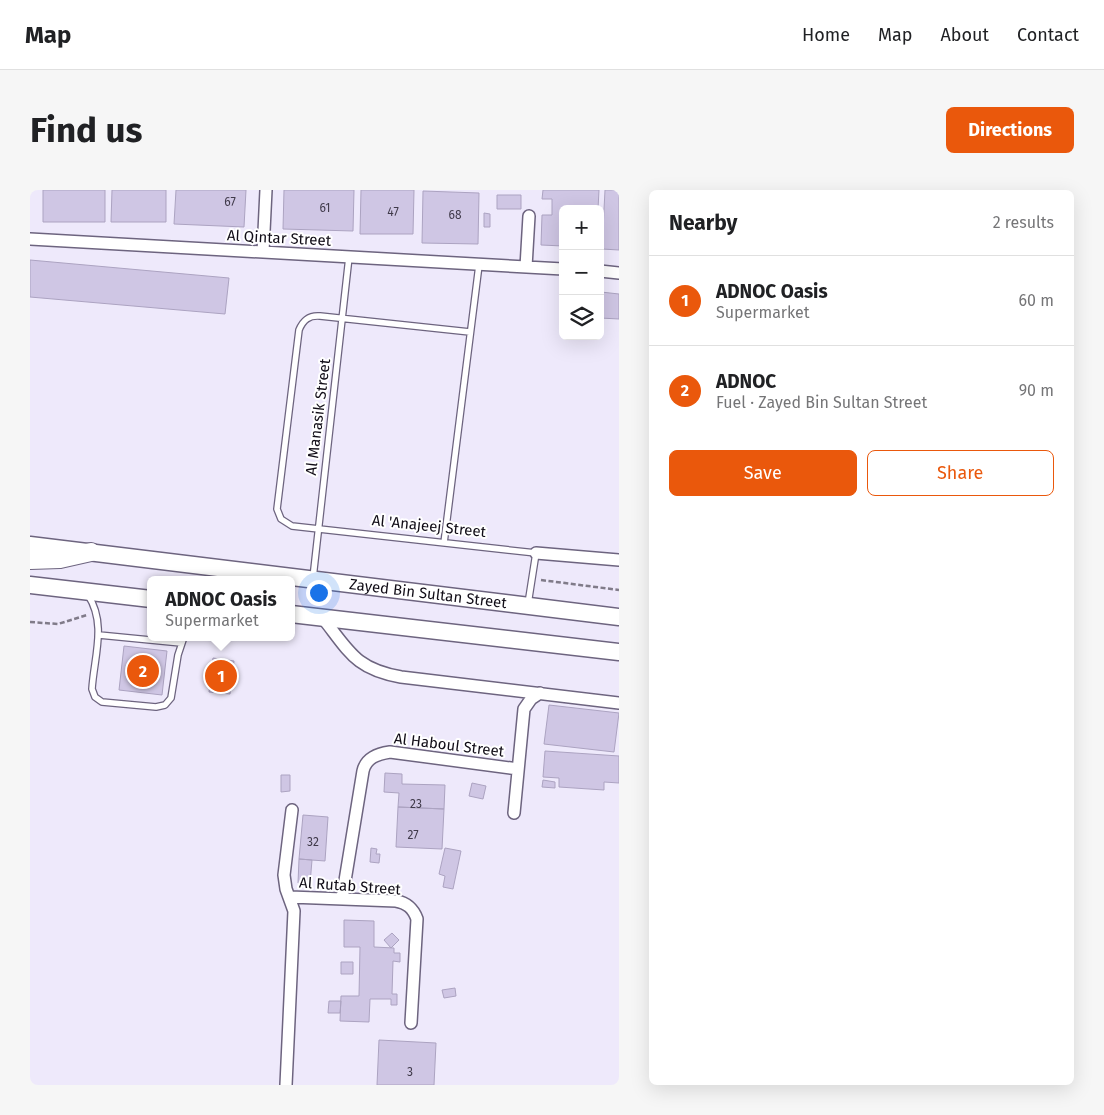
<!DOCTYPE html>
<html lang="en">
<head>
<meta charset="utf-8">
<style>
  body { margin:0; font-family:"Fira Sans",sans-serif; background:#f6f6f6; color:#202124 }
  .controls { position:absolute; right:15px; top:15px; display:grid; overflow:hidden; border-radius:8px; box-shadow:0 5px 20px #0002 }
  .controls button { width:45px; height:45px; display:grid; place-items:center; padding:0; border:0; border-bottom:1px solid #e0e0e0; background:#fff; color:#202124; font:25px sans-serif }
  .you { position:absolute; left:288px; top:402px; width:18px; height:18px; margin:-12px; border:4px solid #fff; border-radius:50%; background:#1a73e8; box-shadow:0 0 0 8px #1a73e833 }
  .badge { display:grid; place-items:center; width:32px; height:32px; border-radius:50%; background:#ea580c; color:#fff; font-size:16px; font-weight:700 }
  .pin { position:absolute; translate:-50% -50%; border:2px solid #fff; box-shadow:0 1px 5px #0006 }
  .popup { position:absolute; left:117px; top:386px; width:148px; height:65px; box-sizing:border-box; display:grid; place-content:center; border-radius:8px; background:#fff; filter:drop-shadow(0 1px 4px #0005); font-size:16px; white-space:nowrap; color:#757577 }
  .popup b { font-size:19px; color:#202124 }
  .popup::after { content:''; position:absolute; left:50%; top:100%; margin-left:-10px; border:10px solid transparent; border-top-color:#fff }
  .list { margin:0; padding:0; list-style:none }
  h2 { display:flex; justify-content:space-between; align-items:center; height:65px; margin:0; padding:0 20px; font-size:21px }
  h2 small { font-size:16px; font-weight:400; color:#757577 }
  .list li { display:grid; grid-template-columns:32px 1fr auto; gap:15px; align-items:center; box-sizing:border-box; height:90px; padding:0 20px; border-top:1px solid #e0e0e0 }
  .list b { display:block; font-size:19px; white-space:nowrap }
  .list p { margin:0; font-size:16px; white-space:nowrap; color:#757577 }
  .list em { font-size:16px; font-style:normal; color:#757577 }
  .actions { display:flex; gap:10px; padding:15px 20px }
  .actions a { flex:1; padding:11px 0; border:1px solid #ea580c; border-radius:8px; text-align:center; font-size:18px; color:#ea580c }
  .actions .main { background:#ea580c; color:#fff }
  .icon { flex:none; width:28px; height:28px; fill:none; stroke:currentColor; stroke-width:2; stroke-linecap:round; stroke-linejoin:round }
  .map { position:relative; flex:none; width:589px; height:895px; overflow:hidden; border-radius:8px }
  header { display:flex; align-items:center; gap:30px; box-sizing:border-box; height:70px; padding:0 25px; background:#fff; border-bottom:1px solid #e0e0e0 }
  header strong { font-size:24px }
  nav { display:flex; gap:28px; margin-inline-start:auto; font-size:18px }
  .intro { display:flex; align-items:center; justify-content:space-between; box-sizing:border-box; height:120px; padding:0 30px }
  h1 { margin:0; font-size:35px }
  .button { padding:12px 22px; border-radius:8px; background:#ea580c; color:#fff; font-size:18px; font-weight:700 }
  main { display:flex; gap:30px; padding:0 30px }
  aside { flex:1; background:#fff; border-radius:8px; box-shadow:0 5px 20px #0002 }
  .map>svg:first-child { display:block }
</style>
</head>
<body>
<header>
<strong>Map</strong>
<nav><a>Home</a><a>Map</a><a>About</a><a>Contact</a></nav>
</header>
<div class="intro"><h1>Find us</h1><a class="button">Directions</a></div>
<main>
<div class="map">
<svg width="589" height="895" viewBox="0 0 589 895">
  <rect width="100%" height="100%" fill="#eee9fb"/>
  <path fill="#cfc6e4" stroke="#aca3c1" d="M13,0H75V32H13Z
    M82,0H136V32H81Z
    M146,0H216L214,37L144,34Z
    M254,0H324L323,41L253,39Z
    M331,0H384L383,44H330Z
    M513,0H569L568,19H533V56L511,55L512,25H522V9H512Z
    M575,0H589V60L572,59Z
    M393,1L449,3L448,54L392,53Z
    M467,5H491V19H467Z
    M454,23L460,24V37H454Z
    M0,70L199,88L195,124L0,107Z
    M571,102L589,104V129L570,128Z
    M94,456L137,461L132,505L89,500Z
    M183,468L204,471L200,504L179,502Z
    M519,515L589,523L584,562L514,554Z
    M515,561L589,566V593L574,592V600L529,597V588L513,587Z
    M355,583L372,584V594L415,595L414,619L368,617L369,603L354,602Z
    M251,585H260V601L251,602Z
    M513,590L525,592V598L512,597Z
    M442,593L456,596L453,609L439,606Z
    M368,617L414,619L412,659L366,657Z
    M273,625L298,627L295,671L269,669Z
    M341,658L347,659L346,664H350L349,673L340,672Z
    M415,658L431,661L423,699L413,697L415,686L409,684Z
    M269,669L282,670L280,694L268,693Z
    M314,730L344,731V757L364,758V763H370V772L363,771L362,804H367V815H361V809H340L339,832L310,831L311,806H329L330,757H314Z
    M362,743L369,750L361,758L354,750Z
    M311,772H323V784H311Z
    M425,798L426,806L414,808L412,800Z
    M299,811H311L310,823H298Z
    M349,850L406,853L404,895H347Z"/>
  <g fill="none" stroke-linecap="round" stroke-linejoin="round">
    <g stroke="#6d647f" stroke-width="8">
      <path id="lane" d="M440,142L290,126C279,125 273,130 269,140L247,319L251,329L262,336L506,363L498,414
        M414,353L449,75
        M283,388L319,67
        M58,405C77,434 64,467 62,499L65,507L72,512L126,517L135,515L141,508L148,465L154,447
        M69,445L151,453"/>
    </g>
    <g stroke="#6d647f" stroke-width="14">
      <path id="street" d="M0,49L533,79
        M233,62L236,0
        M496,77L499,26
        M570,81L589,83
        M506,363L589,370
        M292,427C319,461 325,479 371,487L589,513
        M484,623L494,519L501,509L510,503
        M260,707L366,711C377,713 383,718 387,729L381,833
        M312,709L333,581C336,568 347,564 360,562L488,579
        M256,895L264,721L256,699L254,685L262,620"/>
    </g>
    <g stroke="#6d647f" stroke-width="19">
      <g id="secondary">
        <path id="s1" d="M0,355L589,427"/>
        <path d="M0,395L121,409"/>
        <path d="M261,424L589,462"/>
      </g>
    </g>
    <g stroke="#6d647f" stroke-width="20">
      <path id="primary" d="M0,370L30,369L61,362"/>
    </g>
    <path stroke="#807b89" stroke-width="2.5" stroke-dasharray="5 2.5" stroke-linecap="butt" d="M511,390L589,400
      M0,432L28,434L57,425"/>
    <use href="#lane" stroke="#fff" stroke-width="5.5"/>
    <use href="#street" stroke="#fff" stroke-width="11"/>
    <use href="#secondary" stroke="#fff" stroke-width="16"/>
    <use href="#primary" stroke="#fff" stroke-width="18"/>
  </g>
  <g text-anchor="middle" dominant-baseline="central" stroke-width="4" stroke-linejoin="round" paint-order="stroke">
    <g font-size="12" fill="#403a4a">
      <text x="200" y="12">67</text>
      <text x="295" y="18">61</text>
      <text x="363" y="22">47</text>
      <text x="425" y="25">68</text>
      <text x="386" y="614">23</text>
      <text x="383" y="645">27</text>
      <text x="283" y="652">32</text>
      <text x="380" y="882">3</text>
    </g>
    <g font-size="15" fill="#100c16" stroke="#fff">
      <text transform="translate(249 48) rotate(3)">Al Qintar Street</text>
      <text transform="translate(288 227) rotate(-83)">Al Manasik Street</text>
      <text transform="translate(399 336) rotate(6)">Al 'Anajeej Street</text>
      <text stroke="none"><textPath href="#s1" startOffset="401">Zayed Bin Sultan Street</textPath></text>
      <text transform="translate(419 555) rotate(7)">Al Haboul Street</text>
      <text transform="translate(320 696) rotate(4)">Al Rutab Street</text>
    </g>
  </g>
</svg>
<div class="controls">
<button>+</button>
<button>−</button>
<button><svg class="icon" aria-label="layers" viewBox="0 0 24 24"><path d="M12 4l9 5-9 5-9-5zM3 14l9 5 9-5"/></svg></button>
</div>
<div class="you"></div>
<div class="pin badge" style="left:191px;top:486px">1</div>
<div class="popup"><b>ADNOC Oasis</b>Supermarket</div>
<div class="pin badge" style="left:113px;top:481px">2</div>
</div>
<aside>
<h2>Nearby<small>2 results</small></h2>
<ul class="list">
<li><span class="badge">1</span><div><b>ADNOC Oasis</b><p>Supermarket</p></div><em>60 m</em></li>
<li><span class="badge">2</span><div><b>ADNOC</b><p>Fuel · Zayed Bin Sultan Street</p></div><em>90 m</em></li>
</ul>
<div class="actions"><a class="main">Save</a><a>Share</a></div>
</aside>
</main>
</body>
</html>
